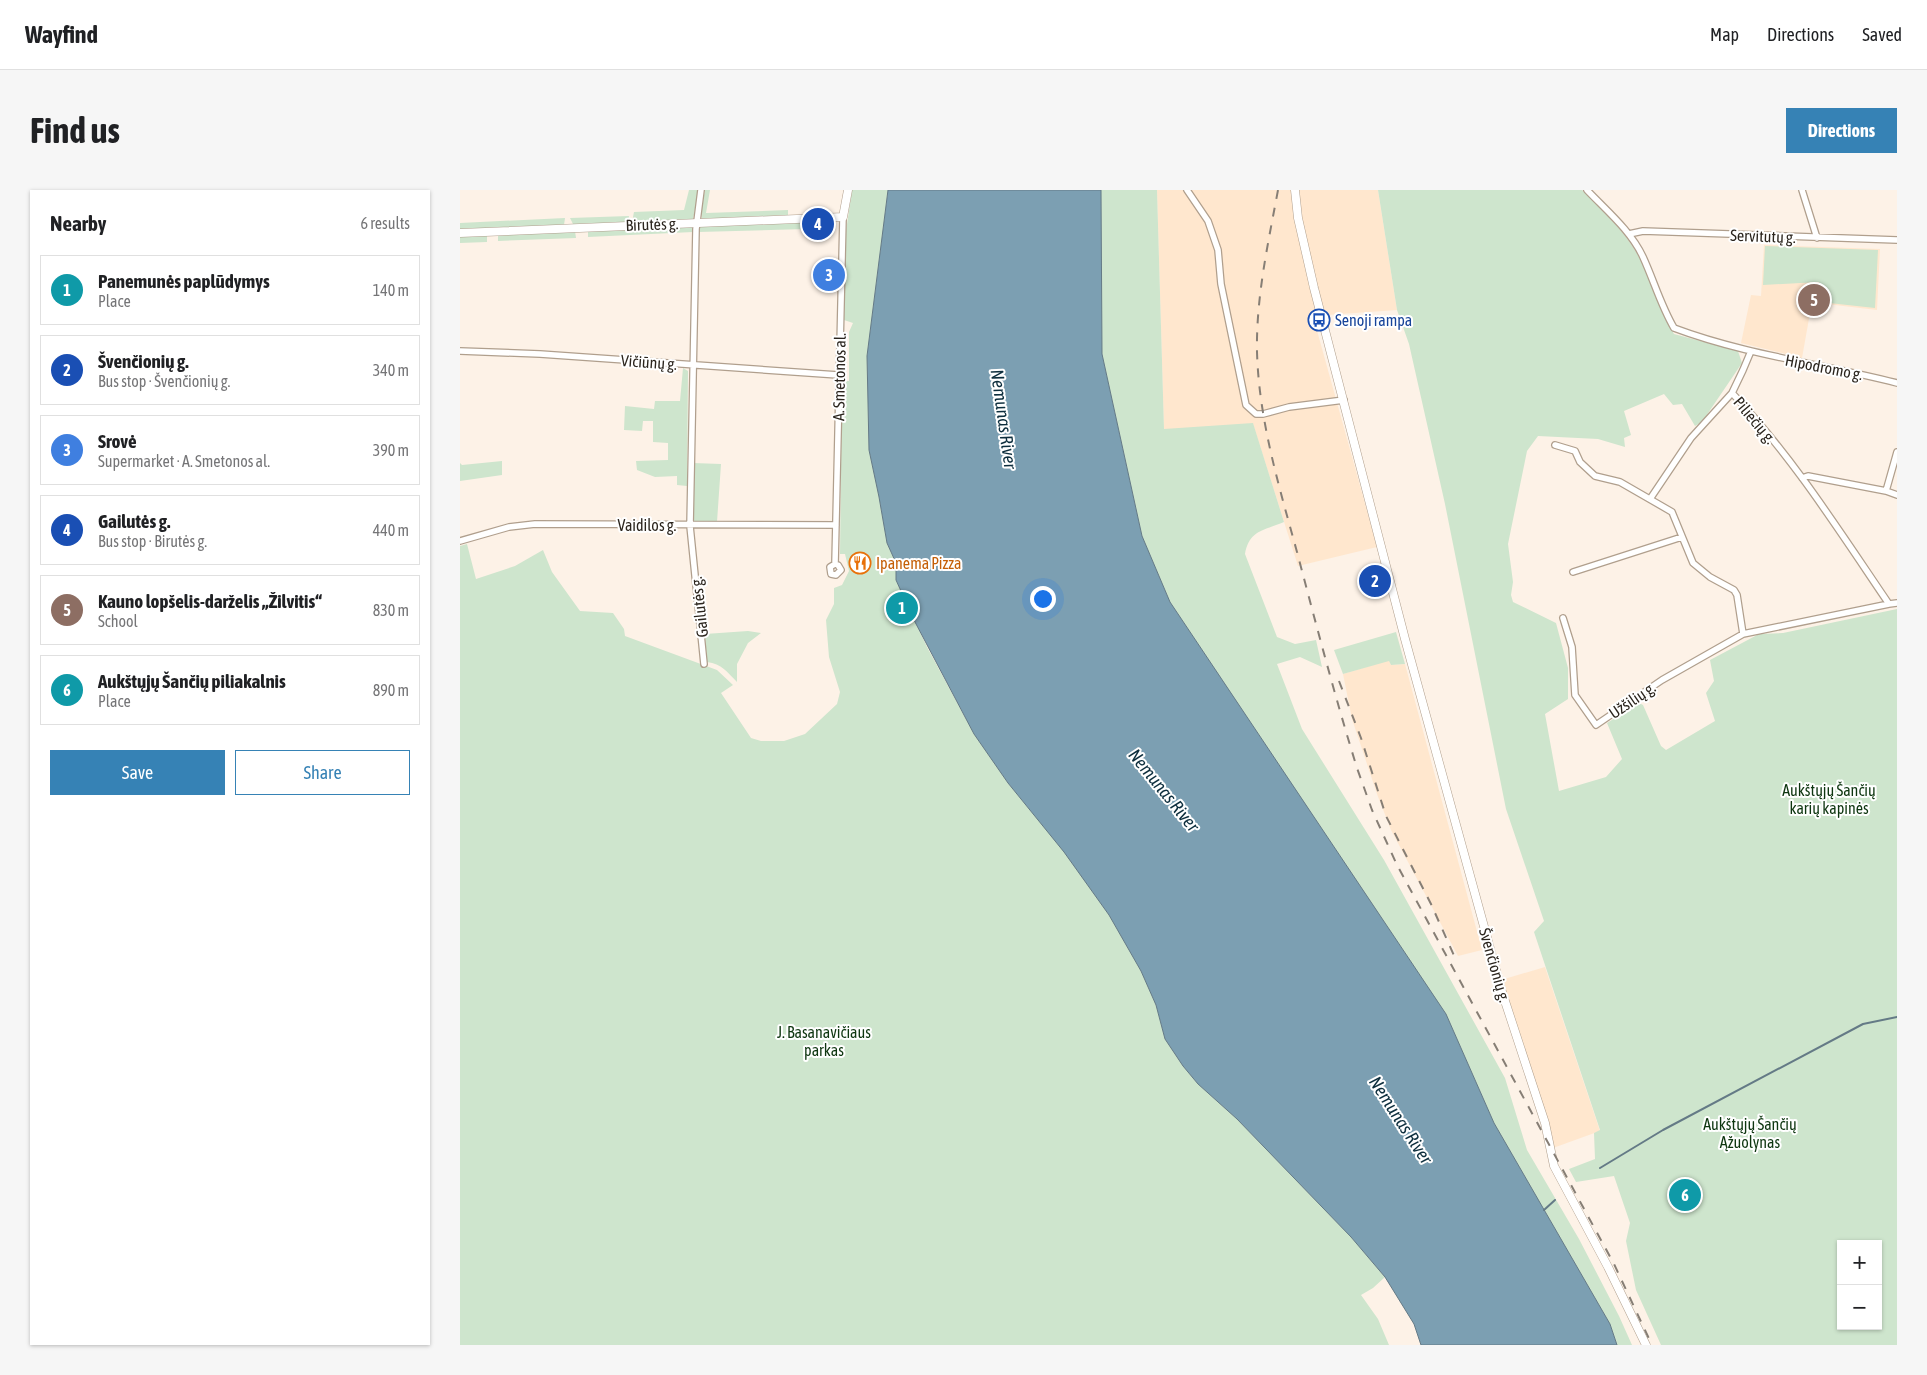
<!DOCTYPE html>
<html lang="en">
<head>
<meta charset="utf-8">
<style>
  body { margin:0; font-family:"Asap Condensed",sans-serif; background:#f6f6f6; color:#202124 }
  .controls { position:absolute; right:15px; bottom:15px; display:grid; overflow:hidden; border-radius:0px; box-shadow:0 1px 4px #0004 }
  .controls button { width:45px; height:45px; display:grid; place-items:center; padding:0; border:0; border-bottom:1px solid #e0e0e0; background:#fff; color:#202124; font:25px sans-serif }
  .you { position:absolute; left:582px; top:408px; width:18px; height:18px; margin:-12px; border:4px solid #fff; border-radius:50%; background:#1a73e8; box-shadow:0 0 0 8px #1a73e833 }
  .badge { display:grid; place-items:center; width:32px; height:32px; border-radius:50%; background:#3682b5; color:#fff; font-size:16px; font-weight:700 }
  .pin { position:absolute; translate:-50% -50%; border:2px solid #fff; box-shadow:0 1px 5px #0006 }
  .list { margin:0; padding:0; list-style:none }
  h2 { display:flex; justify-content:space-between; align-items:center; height:65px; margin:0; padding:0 20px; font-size:21px }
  h2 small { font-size:16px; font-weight:400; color:#757577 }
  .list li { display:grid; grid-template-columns:32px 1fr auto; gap:15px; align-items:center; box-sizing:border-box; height:70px; margin:0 10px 10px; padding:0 10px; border:1px solid #e0e0e0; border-radius:0px }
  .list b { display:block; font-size:19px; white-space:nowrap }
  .list p { margin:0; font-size:16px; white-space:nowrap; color:#757577 }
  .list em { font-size:16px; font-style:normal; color:#757577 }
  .actions { display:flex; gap:10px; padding:15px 20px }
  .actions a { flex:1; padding:11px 0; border:1px solid #3682b5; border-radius:0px; text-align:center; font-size:18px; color:#3682b5 }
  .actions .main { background:#3682b5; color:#fff }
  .map { position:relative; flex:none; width:1437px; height:1155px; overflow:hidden; border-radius:0px }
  header { display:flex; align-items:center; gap:30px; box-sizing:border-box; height:70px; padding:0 25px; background:#fff; border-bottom:1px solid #e0e0e0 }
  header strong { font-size:24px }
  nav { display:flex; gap:28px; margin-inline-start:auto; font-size:18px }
  .intro { display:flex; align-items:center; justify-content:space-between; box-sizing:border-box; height:120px; padding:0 30px }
  h1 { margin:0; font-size:35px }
  .button { padding:12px 22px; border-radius:0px; background:#3682b5; color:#fff; font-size:18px; font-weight:700 }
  main { display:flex; gap:30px; padding:0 30px }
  aside { flex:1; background:#fff; border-radius:0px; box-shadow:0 1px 4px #0004 }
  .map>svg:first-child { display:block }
</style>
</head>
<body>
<header>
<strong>Wayfind</strong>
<nav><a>Map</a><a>Directions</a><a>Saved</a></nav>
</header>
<div class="intro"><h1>Find us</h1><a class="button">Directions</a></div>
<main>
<aside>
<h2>Nearby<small>6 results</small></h2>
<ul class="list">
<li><span class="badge" style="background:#0f9aa8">1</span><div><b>Panemunės paplūdymys</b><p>Place</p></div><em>140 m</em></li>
<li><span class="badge" style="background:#1a4fb4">2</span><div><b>Švenčionių g.</b><p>Bus stop · Švenčionių g.</p></div><em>340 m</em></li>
<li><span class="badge" style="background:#3f7fe0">3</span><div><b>Srovė</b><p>Supermarket · A. Smetonos al.</p></div><em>390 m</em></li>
<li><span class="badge" style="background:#1a4fb4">4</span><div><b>Gailutės g.</b><p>Bus stop · Birutės g.</p></div><em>440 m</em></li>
<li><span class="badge" style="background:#8d6e63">5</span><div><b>Kauno lopšelis-darželis „Žilvitis“</b><p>School</p></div><em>830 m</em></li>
<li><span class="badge" style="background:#0f9aa8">6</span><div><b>Aukštųjų Šančių piliakalnis</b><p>Place</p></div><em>890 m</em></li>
</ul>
<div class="actions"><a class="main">Save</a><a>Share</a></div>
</aside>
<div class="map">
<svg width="1437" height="1155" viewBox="0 0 1437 1155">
  <rect width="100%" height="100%" fill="#fdf2e7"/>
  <path fill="#ffe7ce" d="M697,0H918L937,120L853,126L917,357L838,376L793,234L704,240Z
    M1304,55L1420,59L1417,120L1358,113L1353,116L1350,123L1342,168L1281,153L1291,105L1301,106Z
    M929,470L931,475L945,474L1022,760L998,766L931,640L917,604L892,529L883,484Z
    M1085,777L1140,941L1093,958L1092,945L1064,867L1041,790Z"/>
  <path fill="#cee5cd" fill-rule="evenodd" d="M229,0H239L233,29L175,32L173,27L174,22L224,20Z
    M245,0H250L246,23L328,20V25L242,29L241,20Z
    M392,0H428L407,166L409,260L419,307L427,353L436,373V390L442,404L467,457L514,544L548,593L604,661L649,725L681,781L696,815L705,849L723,876L738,894L777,929L891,1047L925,1087L913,1098L901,1105L918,1129L929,1155H0V356L7,354L16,389L55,376L83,360L92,382L120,421L153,423L164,439L165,446L257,480L273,495L261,503L291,548L301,551H324L345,544L377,514L380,502L369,467L366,430L374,414V398L382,395L389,381L385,364H380L382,191H389V142L393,133L384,130L386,41Z
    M641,0H697L704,239L793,233L824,332C805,340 789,340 785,364L817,447L835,454L856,450L862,477L840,467L817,474L842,539L924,670L1045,888L1067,960L1119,1049L1159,1126L1172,1155H1157L1150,1134L1034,933L986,824L710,412L682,346L642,164Z
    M918,0H1122C1142,21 1165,41 1179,67C1192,92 1199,120 1214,144L1278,161L1282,173L1242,232L1235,236L1222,214L1213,215L1204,204L1164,221L1171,245L1164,248L1165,257L1138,249L1078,246L1067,261L1048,354L1053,392L1051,405L1053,412L1096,433L1108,478V509L1085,524L1099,601L1146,587L1162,569L1147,533L1179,513L1183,515L1201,556L1206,560L1255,531L1246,503L1254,491L1250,470L1299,444L1323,443L1437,419V1155H1201L1176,1100L1166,1051L1170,1033L1154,986L1116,992L1109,979L1135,969L1134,943L1140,940L1074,742L1084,731L1046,619L985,314L949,154L937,120ZM1381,1054H1418V1136H1381Z
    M169,26L168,32L113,34L110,28Z
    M105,28L104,35L0,39V33Z
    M342,32L346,39L238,42L239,36Z
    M231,35L233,38V42L128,47V40Z
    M115,41L116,48L38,51V44Z
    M27,44V52L0,53V46Z
    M1305,56L1418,60L1415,118L1360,112L1359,92L1303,95Z
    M223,178L228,181L227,296L217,295V286L195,287L177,280L176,271L208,270V253L193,252V231H183L182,241L164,240L165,216L194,219L195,211H220Z
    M42,271V285L0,291V273L2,275Z
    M233,273L261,274L257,332H233Z
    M288,441L301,443L288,453L277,474V492C267,482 262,474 247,472L245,444Z
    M936,442L945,474L931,475L929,471L883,484L874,460Z"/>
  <path fill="#7c9fb2" stroke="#647a86" d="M428,0H641L642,164L682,346L710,412L986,824L1034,933L1150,1134L1157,1155H961L954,1134L925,1087L891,1047L777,929L738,894L723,876L705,849L696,815L681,781L649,725L604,662L548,593L514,544L455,432L436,390V373L427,353L419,307L409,260L407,166Z"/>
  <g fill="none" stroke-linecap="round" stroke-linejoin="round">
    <path stroke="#647a86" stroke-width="2" d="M1140,978L1203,940L1403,834L1437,827
      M1084,1020L1095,1010"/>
    <g stroke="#b09f8d" stroke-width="8">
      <path id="street" d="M241,0L236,39L230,336L244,474
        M727,0L748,31L758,60L761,94L786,215L796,224H803L829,217L884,210
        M1127,0C1147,21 1171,41 1183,67C1194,91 1201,116 1214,138C1286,165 1363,174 1437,193
        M1342,0L1357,48
        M1169,44L1183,41L1437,50
        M0,161L80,164L378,185
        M1272,203C1332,266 1380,342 1429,414L1437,413
        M1095,255L1115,261L1120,272L1135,286L1160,292L1212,322L1233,373L1250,387L1274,400L1277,405L1283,444
        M1342,288L1348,286L1426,301L1437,305
        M1426,301L1437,262
        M1190,309L1231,248L1272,203L1283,180L1291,161
        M0,351L49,337L75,334L376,335
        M375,374L378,375L381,380L376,385L371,384L370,377L375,374L383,27
        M1113,382L1222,347
        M1103,428L1112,457L1115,505L1136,535L1202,490L1283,444L1429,414"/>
    </g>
    <g stroke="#b09f8d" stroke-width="9">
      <path id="secondary" d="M835,0L838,28L854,98L945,449L1042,802L1085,933L1094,976L1148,1077L1186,1155
        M0,43L383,27L388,0"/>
    </g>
    <use href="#street" stroke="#fff" stroke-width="5.5"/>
    <use href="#secondary" stroke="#fff" stroke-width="8"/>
    <path stroke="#867e75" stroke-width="2" stroke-dasharray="9 9" stroke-linecap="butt" d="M818,0C808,54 796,107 797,162C799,231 819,296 837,362C856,434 875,507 897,578L912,620L937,675L1154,1074L1192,1155
      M879,491L901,548L926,626L971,714L996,770"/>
  </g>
  <defs>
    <g id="bus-ring" transform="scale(1.125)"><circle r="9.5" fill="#fff" stroke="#1a4fb4" stroke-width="1.5"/><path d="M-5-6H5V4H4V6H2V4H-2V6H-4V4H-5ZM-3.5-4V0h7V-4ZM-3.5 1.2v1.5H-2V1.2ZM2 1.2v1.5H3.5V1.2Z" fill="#1a4fb4"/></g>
    <g id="restaurant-ring" transform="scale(1.125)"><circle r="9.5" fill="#fff" stroke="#e8710a" stroke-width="1.5"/><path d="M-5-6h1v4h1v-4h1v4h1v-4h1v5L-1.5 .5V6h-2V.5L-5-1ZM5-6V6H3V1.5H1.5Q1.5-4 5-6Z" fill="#e8710a"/></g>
  </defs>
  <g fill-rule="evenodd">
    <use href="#bus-ring" x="859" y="130"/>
    <use href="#restaurant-ring" x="400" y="373"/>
  </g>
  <g text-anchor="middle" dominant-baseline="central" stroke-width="4" stroke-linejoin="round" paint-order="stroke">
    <g font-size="16" fill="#2b251e" stroke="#fff">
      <text transform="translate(192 34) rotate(-2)">Birutės g.</text>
      <text transform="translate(1303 46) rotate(2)">Servitutų g.</text>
      <text transform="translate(189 172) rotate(4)">Vičiūnų g.</text>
      <text transform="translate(1364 177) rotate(11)">Hipodromo g.</text>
      <text transform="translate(379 187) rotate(-89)">A. Smetonos al.</text>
      <text transform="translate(1295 230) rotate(50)">Piliečių g.</text>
      <text x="187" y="335">Vaidilos g.</text>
      <text transform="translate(239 417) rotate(-96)">Gailutės g.</text>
      <text transform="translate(1172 510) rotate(-34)">Užšilių g.</text>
      <text transform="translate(1035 775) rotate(74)">Švenčionių g.</text>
    </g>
    <g font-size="16" fill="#164399" stroke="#fff" text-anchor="start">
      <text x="875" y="130">Senoji rampa</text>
    </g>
    <g font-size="16" fill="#c56008" stroke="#fff" text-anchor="start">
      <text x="416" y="373">Ipanema Pizza</text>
    </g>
    <g font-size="16" fill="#0e3610" stroke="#fff">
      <text x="1369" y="600">Aukštųjų Šančių<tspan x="1369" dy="18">karių kapinės</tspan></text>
      <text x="364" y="842">J. Basanavičiaus<tspan x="364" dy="18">parkas</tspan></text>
      <text x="1290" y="934">Aukštųjų Šančių<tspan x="1290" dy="18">Ąžuolynas</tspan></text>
    </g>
    <g font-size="18" font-style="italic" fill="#0d2e3d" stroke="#fff">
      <text transform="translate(544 229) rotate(82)">Nemunas River</text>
      <text transform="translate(704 600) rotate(51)">Nemunas River</text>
      <text transform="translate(941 930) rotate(57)">Nemunas River</text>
    </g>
  </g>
</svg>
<div class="controls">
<button>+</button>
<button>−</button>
</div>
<div class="you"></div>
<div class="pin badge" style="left:442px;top:418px;background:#0f9aa8">1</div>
<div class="pin badge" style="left:915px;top:391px;background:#1a4fb4">2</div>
<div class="pin badge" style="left:369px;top:85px;background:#3f7fe0">3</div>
<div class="pin badge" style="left:358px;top:34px;background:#1a4fb4">4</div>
<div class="pin badge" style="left:1354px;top:110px;background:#8d6e63">5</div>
<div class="pin badge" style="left:1225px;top:1005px;background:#0f9aa8">6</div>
</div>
</main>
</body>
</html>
